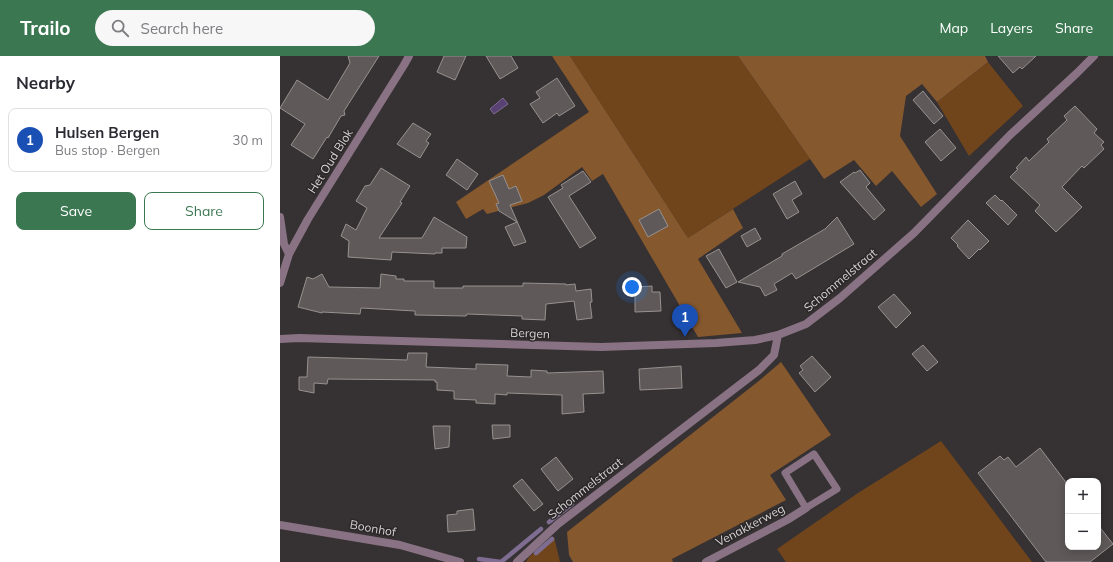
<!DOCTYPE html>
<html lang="en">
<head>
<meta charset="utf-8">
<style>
  body { margin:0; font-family:Mulish,sans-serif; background:#f7f7f7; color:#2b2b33 }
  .controls { position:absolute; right:12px; bottom:12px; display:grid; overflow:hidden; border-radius:8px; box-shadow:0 2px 10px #0003 }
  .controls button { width:36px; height:36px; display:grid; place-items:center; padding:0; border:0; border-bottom:1px solid #e1e1e2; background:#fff; color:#2b2b33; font:20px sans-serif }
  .you { position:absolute; left:352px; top:231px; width:14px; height:14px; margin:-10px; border:3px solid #fff; border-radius:50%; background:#1a73e8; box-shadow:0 0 0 6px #1a73e833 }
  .badge { display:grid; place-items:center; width:26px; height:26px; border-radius:50%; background:#3b7851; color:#fff; font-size:13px; font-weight:700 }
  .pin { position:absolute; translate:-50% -33px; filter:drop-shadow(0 1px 2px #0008) }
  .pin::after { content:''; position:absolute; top:21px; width:14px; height:12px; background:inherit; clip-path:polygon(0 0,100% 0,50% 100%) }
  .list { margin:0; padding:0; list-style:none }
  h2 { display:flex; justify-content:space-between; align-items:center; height:52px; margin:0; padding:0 16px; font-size:17px }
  h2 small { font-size:13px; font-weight:400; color:#7c7c81 }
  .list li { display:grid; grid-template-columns:26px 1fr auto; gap:12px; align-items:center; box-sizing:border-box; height:64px; margin:0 8px 8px; padding:0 8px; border:1px solid #e1e1e2; border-radius:8px }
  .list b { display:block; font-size:15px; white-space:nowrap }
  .list p { margin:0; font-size:13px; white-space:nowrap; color:#7c7c81 }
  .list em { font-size:13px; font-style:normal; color:#7c7c81 }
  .actions { display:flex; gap:8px; padding:12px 16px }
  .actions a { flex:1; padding:9px 0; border:1px solid #3b7851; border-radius:8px; text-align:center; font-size:14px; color:#3b7851 }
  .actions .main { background:#3b7851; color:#fff }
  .icon { flex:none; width:22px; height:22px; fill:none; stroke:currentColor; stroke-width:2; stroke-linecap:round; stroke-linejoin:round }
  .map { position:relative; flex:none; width:833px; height:506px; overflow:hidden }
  header { display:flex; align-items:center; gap:24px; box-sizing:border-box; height:56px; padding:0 20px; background:#3b7851; color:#fff }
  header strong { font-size:19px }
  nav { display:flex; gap:22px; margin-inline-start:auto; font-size:14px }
  .search { width:280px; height:36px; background:#f7f7f7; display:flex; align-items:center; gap:10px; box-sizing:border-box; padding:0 14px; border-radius:22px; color:#7c7c81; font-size:15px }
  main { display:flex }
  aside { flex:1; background:#fff }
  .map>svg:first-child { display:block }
</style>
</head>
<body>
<header>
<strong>Trailo</strong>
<div class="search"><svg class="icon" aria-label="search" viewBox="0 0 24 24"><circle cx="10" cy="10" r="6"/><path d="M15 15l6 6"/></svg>Search here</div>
<nav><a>Map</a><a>Layers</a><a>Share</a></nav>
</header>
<main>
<aside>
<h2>Nearby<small></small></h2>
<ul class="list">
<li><span class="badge" style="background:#1a4fb4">1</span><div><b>Hulsen Bergen</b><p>Bus stop · Bergen</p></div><em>30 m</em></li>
</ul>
<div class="actions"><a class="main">Save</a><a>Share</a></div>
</aside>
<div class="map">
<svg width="833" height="506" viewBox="0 0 833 506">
  <rect width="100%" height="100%" fill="#363132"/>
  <path fill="#70451c" d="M290,0H458L530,103L408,182Z
    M708,6L743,50L689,100L657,46Z
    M661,385L752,506H506L497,493L578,437Z
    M272,481H274L280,506H246L249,501Z"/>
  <path fill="#86582e" d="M272,0H290L408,182L453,153L463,172L418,203L462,277L418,281L323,118L312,125L302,111L264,139L248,147L207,158L203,153L186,163L176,146L309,56Z
    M458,0H705L708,6L657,46L642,28L626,40L620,80L657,138L641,151L612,115L596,130L574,104L544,123Z
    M501,306L551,379L490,419L506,444L392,503L393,506H293L289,499L287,476L480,324Z"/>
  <path fill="#594273" stroke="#7e6d90" d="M223,42L228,48L214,58L210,53Z"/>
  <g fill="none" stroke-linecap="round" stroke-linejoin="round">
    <path stroke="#7e6d90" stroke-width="4.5" d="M269,466L292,448
      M256,497L272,483
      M199,503L221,506
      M221,506L261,473"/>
  </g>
  <path fill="#5f5a59" stroke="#979190" d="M68,0H99L64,55L65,59L61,60L48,82L47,81L33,103L11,89L25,68L0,52L17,24L48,44L70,7Z
    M164,0H186L175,24L157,16Z
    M206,0H231L238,12L220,23Z
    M718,0H756L742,13L740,11L733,17Z
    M277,22L295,50L279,60L277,57L263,67L250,48L260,42L256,36Z
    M643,35L663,60L654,68L633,44Z
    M795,50L817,73L814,77L824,86L821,89L824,93L804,112L802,110L782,131L802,151L776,176L755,155L760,149L730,121L738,113L736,112L746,101L749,105L769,86L767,83L787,64L784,60Z
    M133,67L151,78L146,85L149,87L140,102L117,88Z
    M660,73L676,92L661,105L645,86Z
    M177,103L198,118L187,134L166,119Z
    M101,112L130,130L120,146L122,147L99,182H142L154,161L187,181L186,192H162V197H155V198L112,196L111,204L68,201L69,185L61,180L66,168L76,174L87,152L76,145L85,130L90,129Z
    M580,114L590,127L586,131L605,154L594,164L560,126L574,116L575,117Z
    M303,115L311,126L289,140L316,182L300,192L268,141L283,132L281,129Z
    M223,119L229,133L236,130L242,145L230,149L246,186L234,190L225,171L237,166L219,155L216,148L219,147L209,125Z
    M515,125L522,138L512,144L519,156L507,163L493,138Z
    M715,139L721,145L722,144L737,159L728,169L706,147Z
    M379,153L388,170L368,181L359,164Z
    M557,161L574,188L516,223L512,217L494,228L497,234L485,240L480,231L458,226L502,200V198L545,173Z
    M688,164L709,185L700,194L699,193L689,203L677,190L678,189L671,182Z
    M475,172L481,183L467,191L461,180Z
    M439,193L457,226L446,232L426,200Z
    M42,218L49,231L100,232L101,218L116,220V223H124V225H154V232H183V230H243V227L286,228V229L295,228L296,235L311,233L312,246H310L312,262L297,264L294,245L266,248L265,264L242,263V260L187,258L186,260L135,259V255L81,252L80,258L42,256V257L18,251L27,221L33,223Z
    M372,230V236H380L381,255L355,256V231Z
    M614,238L631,257L616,272L598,251Z
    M643,289L658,306L647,315L632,298Z
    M128,297H147L146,311L196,313V308L228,309L227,320L251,321V314L267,315V317L323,315L324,337L303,338L304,356L282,358V339L227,337V339L215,338V348L196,347V344L174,343V335L157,334V326H155V324L48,323L47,328L34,327V337L19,334V321H27L28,301L127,304Z
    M532,300L551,321L535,336L519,317L523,314L520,310Z
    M401,310L402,332L360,334L359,313Z
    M212,369H230V381L213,383Z
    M153,370H170L169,391L155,393Z
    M760,392L788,429V491H818V469L833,488L810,506H766L698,417L720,400L724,404L728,401L736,411Z
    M276,401L293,423L278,435L261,413Z
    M242,423L263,448L254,455L233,430Z
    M193,453L195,474L168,476L167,459L177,458V455Z"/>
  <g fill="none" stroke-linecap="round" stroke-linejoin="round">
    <path stroke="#897283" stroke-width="7" d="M534,398L557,433L526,452L505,417Z"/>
    <path stroke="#897283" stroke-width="8" d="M0,161L4,188L9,198
      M0,227L9,198L28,163L124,9L129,0
      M0,283L19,282L321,291L436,287L475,284L498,279L526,268L560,242L634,177L730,79L797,17L814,0
      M0,469L120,489L180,506
      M237,506L278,468L479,314L494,299L498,279
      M426,506L507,464L526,452"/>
  </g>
  <g text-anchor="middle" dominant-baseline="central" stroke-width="3" stroke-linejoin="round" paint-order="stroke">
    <g font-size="12" fill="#d5d2d3" stroke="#2c2728">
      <text transform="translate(50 105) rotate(-58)">Het Oud Blok</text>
      <text transform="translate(560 224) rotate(-40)">Schommelstraat</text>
      <text transform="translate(250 277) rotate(2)">Bergen</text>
      <text transform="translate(305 432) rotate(-38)">Schommelstraat</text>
      <text transform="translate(470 469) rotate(-28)">Venakkerweg</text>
      <text transform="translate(93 472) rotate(10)">Boonhof</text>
    </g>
  </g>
</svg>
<div class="controls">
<button>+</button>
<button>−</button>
</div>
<div class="you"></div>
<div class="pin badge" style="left:405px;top:281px;background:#1a4fb4">1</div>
</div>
</main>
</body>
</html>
